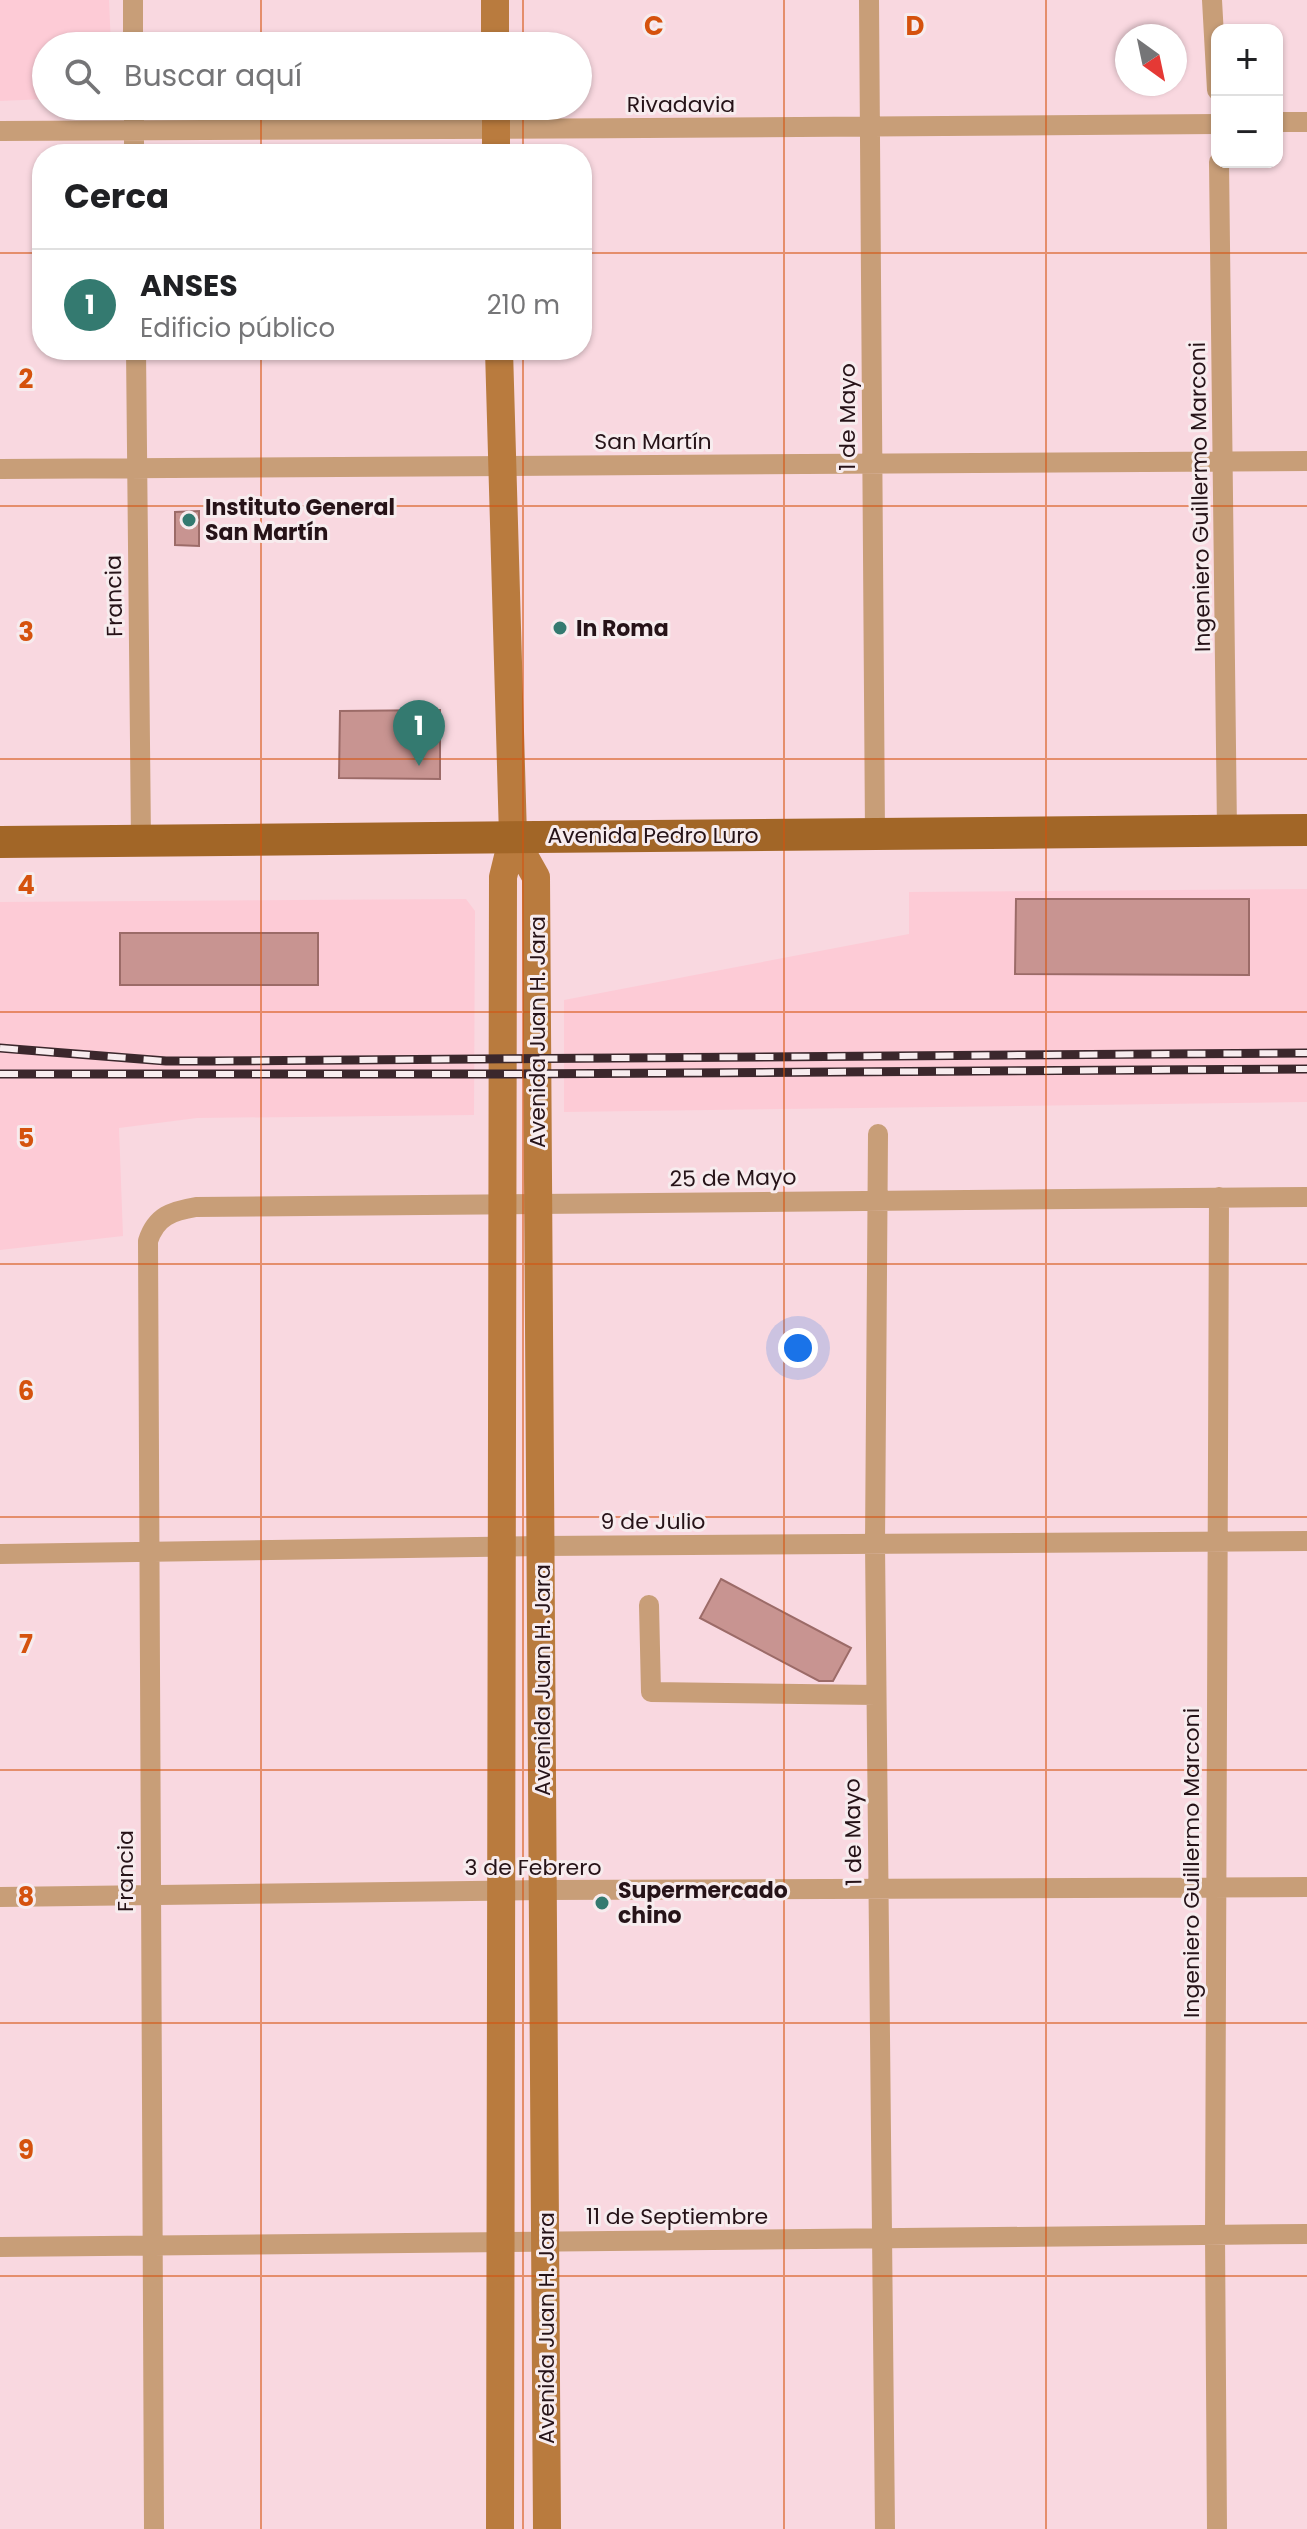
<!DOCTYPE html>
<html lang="es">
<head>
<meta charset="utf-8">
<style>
  body { margin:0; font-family:Poppins,sans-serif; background:#f6f6f6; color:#202124 }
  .controls { position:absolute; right:24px; top:24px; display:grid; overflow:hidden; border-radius:16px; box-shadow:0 2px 6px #0004 }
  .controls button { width:72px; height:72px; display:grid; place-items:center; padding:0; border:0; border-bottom:2px solid #e0e0e0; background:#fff; color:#202124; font:40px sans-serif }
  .compass { position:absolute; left:1115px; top:24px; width:72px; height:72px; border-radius:50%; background:#fff; box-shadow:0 2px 6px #0004; rotate:147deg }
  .you { position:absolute; left:798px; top:1348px; width:28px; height:28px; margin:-20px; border:6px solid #fff; border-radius:50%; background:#1a73e8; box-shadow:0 0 0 12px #1a73e833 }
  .badge { display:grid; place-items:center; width:52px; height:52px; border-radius:50%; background:#347a70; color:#fff; font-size:26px; font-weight:700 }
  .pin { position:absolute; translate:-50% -66px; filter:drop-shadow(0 2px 4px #0008) }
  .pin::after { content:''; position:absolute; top:42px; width:28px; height:24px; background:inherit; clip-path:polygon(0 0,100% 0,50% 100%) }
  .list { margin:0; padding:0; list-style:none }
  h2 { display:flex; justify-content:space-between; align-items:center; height:104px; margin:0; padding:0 32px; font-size:34px }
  h2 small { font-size:26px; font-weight:400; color:#757577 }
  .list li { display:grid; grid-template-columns:52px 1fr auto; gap:24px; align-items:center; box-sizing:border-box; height:112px; padding:0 32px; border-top:2px solid #e0e0e0 }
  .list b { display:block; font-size:30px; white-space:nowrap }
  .list p { margin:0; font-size:26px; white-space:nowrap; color:#757577 }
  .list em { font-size:26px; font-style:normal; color:#757577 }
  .icon { flex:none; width:44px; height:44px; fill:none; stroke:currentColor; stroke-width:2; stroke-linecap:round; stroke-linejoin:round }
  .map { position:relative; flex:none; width:1307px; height:2529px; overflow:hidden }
  .search { position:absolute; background:#fff; box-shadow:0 2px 6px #0004; left:32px; top:32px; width:560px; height:88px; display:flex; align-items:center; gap:20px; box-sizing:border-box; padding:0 28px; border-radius:44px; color:#757577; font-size:30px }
  .panel { position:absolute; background:#fff; box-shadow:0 2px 6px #0004; left:32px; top:144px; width:560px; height:216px; border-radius:32px }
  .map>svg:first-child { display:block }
</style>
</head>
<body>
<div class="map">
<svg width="1307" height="2529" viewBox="0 0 1307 2529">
  <rect width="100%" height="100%" fill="#f9d8e0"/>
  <path fill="#fdcbd6" d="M0,0H109L111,46H46V99L0,101Z
    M1307,889V1102L564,1112V1000L909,934V892Z
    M466,899L475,911L474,1115L197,1118L119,1128L123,1236L0,1250V902Z"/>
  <path fill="#c89491" stroke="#9c6b68" stroke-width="2" d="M199,511V546L175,545V512Z
    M440,710V779L339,778L340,711Z
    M1016,899H1249V975L1015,974Z
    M120,933H318V985H120Z
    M721,1579L851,1648L833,1681H819L700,1618Z"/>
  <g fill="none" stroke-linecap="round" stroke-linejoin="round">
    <path stroke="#c89e78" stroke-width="20" d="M133,0V46
      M869,0L875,833
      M1212,0L1217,90
      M134,106V154
      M1277,122H1307
      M0,131C406,128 811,129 1217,124
      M1219,162L1227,831
      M136,350L141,841
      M0,469L1307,461
      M878,1134L875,1544L885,2529
      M0,1554L541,1546L1307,1541
      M649,1605L651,1692L876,1695
      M0,1897L543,1890L1307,1887
      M0,2247L1307,2234
      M154,2529L148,1241C156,1216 172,1211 196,1207L1307,1197
      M1217,2529L1215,2235L1219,1197"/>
    <path stroke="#b97b3e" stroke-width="28" d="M495,0V46
      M496,106V154
      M499,350L513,836L503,877L500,2529
      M513,836L536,877L547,2529"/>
    <path stroke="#a26627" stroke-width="32" d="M0,842L1307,830"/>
    <g stroke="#3b272c" stroke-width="9">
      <path id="rail" d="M0,1048L166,1061H209L1307,1053
        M0,1074H503L1307,1069"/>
    </g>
    <use href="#rail" stroke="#f7ecee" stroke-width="6" stroke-dasharray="18" stroke-linecap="butt"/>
  </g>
  <path fill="none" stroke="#d5520d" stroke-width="2" stroke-opacity="0.55" d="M261,0V46M523,0V46M784,0V2529M1046,0V2529M261,106V154M523,106V154M0,253H42M582,253H1307M261,350V2529M523,350V2529M0,506H1307M0,759H1307M0,1012H1307M0,1264H1307M0,1517H1307M0,1770H1307M0,2023H1307M0,2276H1307"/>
  <g fill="#347a70" stroke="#f7ecee" stroke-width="3">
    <circle cx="189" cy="520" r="8"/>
    <circle cx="560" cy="628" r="8"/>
    <circle cx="602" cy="1903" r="8"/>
  </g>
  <g text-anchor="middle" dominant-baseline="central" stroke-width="6" stroke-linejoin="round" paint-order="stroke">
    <g font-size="22" fill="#261318" stroke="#f7ecee">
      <text x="681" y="104">Rivadavia</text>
      <text transform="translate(847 417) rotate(-90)">1 de Mayo</text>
      <text x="653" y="441">San Martín</text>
      <text transform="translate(1200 497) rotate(-91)">Ingeniero Guillermo Marconi</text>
      <text transform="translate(114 596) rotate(-91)">Francia</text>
      <text x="653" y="835">Avenida Pedro Luro</text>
      <text transform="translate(537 1032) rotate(-90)">Avenida Juan H. Jara</text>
      <text transform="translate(733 1178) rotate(-1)">25 de Mayo</text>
      <text x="653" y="1521">9 de Julio</text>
      <text transform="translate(542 1680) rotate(-90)">Avenida Juan H. Jara</text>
      <text transform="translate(853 1832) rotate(-91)">1 de Mayo</text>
      <text transform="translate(1191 1863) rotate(-90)">Ingeniero Guillermo Marconi</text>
      <text x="533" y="1867">3 de Febrero</text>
      <text transform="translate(125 1871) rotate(-90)">Francia</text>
      <text x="677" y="2216">11 de Septiembre</text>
      <text transform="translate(546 2328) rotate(-90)">Avenida Juan H. Jara</text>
    </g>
    <g font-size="22" font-weight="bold" fill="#261318" stroke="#f7ecee" text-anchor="start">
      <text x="205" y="507">Instituto General<tspan x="205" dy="25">San Martín</tspan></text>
      <text x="576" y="628">In Roma</text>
      <text x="618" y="1890">Supermercado<tspan x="618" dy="25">chino</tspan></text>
    </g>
  </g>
  <g font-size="26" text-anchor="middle" font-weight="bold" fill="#d5520d" stroke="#f7ecee" stroke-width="6" stroke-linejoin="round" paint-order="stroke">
    <text x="654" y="35">C</text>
    <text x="915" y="35">D</text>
    <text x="26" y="388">2</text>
    <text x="26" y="641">3</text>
    <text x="26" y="894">4</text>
    <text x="26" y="1147">5</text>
    <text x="26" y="1400">6</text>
    <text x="26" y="1653">7</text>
    <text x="26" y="1906">8</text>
    <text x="26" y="2159">9</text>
  </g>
</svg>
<div class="controls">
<button>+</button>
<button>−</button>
</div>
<svg class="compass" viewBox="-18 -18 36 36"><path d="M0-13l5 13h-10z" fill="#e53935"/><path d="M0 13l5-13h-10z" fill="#757577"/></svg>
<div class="you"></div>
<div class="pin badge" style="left:419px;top:766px">1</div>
<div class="search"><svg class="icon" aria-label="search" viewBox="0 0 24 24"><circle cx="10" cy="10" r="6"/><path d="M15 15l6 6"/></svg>Buscar aquí</div>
<section class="panel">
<h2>Cerca<small></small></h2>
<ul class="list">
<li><span class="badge">1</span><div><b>ANSES</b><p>Edificio público</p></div><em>210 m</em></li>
</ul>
</section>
</div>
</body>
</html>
